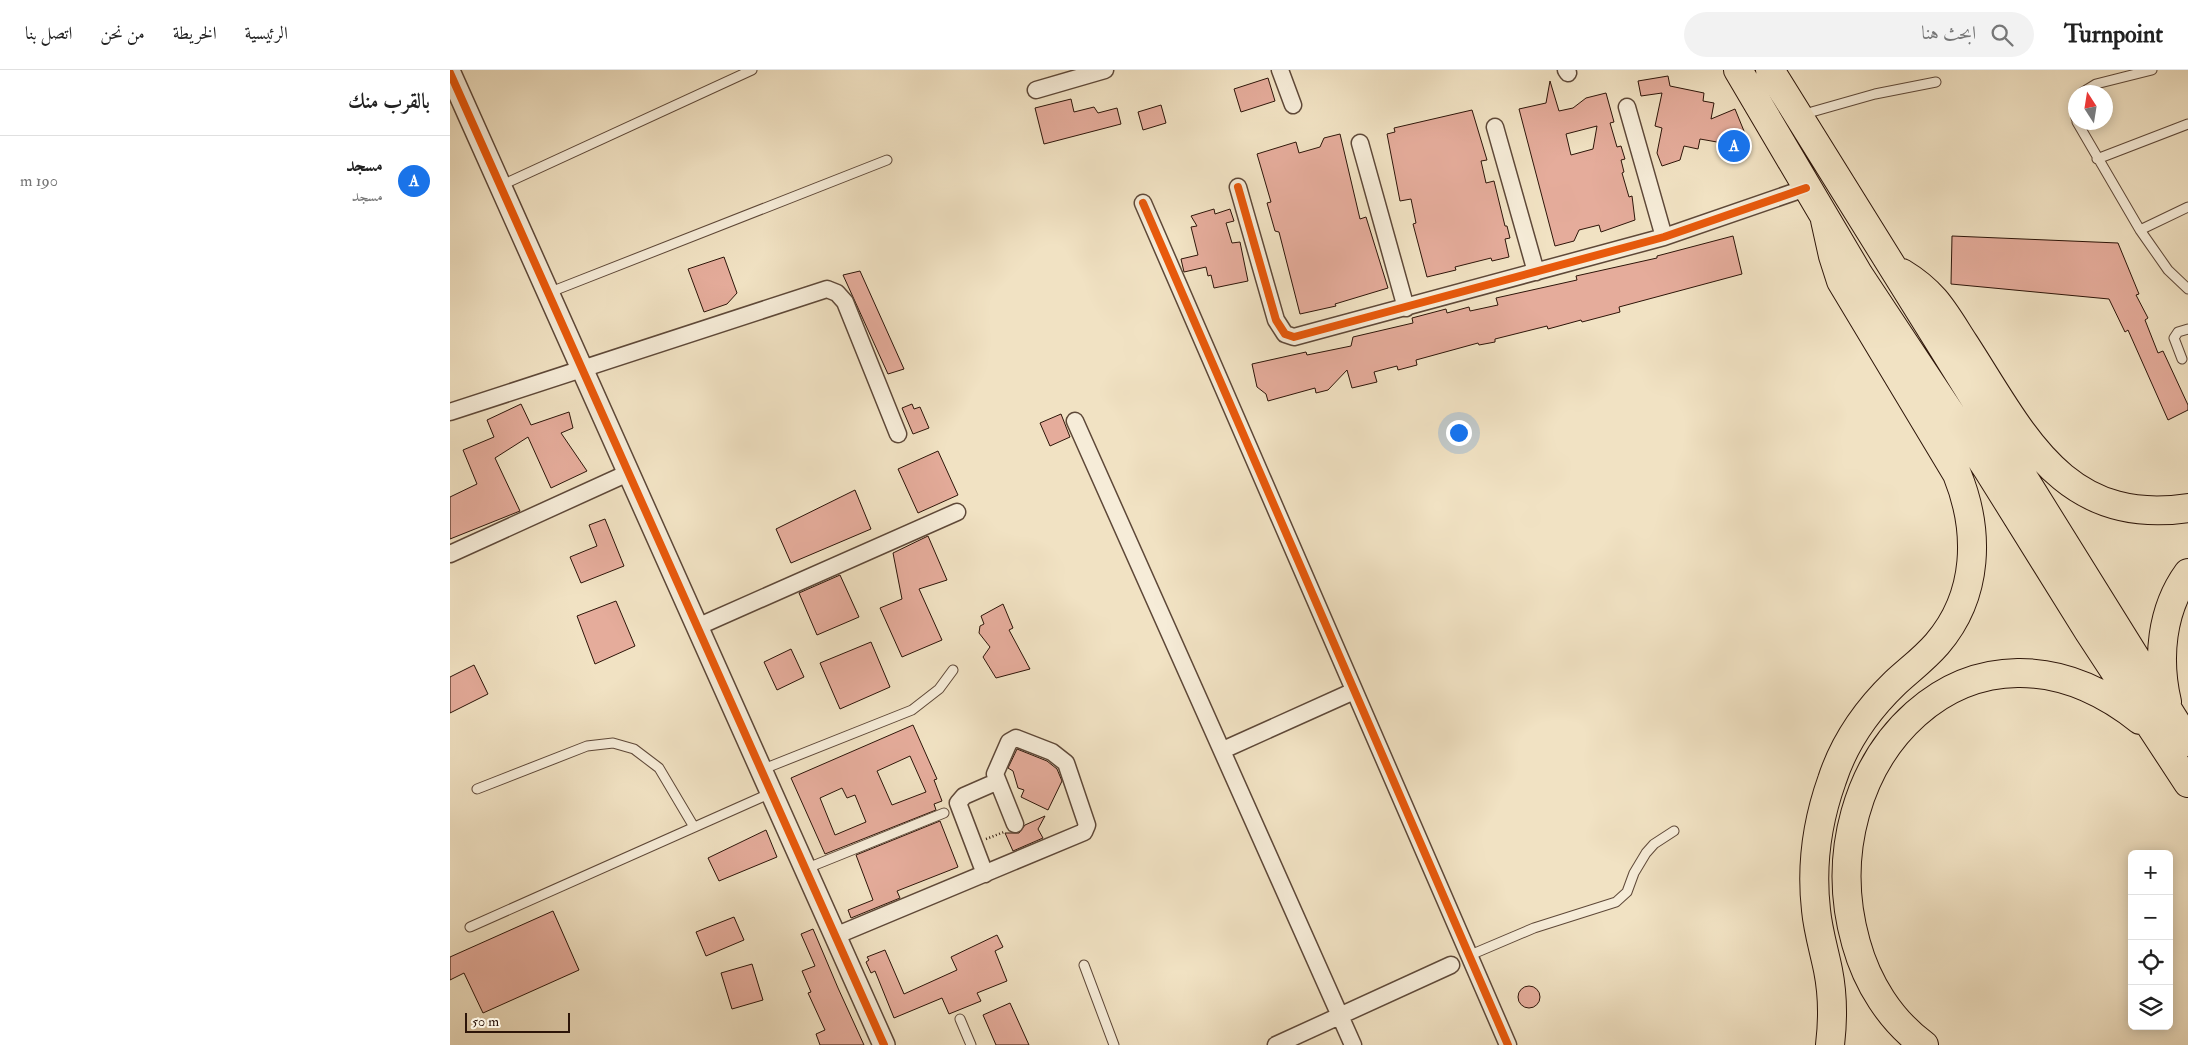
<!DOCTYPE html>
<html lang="ar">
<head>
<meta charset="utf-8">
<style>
  body { margin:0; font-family:"IM FELL Double Pica",Amiri,serif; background:#f2f2f2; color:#222; direction:rtl }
  .controls { position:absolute; right:15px; bottom:15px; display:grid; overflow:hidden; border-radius:8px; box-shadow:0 2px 12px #0003 }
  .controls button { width:45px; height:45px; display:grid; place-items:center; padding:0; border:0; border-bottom:1px solid #e0e0e0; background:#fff; color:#222; font:25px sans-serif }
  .compass { position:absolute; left:1618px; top:15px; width:45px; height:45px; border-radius:50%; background:#fff; box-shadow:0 2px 12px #0003; rotate:348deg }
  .scale { position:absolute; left:15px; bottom:12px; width:105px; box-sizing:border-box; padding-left:5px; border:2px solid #2d1509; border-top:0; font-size:14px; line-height:18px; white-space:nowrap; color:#2d1509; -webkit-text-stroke:4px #f6ecd8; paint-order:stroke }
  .you { position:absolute; left:1008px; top:362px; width:18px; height:18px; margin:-12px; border:4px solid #fff; border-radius:50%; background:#1a73e8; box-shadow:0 0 0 8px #1a73e833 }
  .badge { display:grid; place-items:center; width:32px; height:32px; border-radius:50%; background:#1a73e8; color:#fff; font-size:16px; font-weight:700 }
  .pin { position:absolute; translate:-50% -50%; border:2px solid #fff; box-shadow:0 1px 5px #0006 }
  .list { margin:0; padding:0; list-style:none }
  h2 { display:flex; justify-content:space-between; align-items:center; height:65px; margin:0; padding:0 20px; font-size:21px }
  h2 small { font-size:16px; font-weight:400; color:#767676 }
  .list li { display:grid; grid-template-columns:32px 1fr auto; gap:15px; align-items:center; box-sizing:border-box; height:90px; padding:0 20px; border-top:1px solid #e0e0e0 }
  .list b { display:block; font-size:19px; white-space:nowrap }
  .list p { margin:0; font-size:16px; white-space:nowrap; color:#767676 }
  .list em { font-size:16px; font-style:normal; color:#767676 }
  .icon { flex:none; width:28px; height:28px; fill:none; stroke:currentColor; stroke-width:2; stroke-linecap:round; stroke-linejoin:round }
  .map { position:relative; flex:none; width:1738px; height:975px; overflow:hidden; direction:ltr }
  header { display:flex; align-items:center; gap:30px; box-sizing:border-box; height:70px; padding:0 25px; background:#fff; border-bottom:1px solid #e0e0e0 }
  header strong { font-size:24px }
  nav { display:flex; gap:28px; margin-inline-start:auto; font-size:18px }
  .search { width:350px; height:45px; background:#f2f2f2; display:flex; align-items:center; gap:12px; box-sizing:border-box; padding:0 18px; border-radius:28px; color:#767676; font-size:19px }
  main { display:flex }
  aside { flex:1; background:#fff }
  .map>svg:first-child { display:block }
</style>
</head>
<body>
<header>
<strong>Turnpoint</strong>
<div class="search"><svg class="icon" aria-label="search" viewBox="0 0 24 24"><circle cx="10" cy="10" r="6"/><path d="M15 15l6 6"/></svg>ابحث هنا</div>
<nav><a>الرئيسية</a><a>الخريطة</a><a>من نحن</a><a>اتصل بنا</a></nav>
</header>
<main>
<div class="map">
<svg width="1738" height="975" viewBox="0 0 1738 975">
  <rect width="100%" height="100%" fill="#f1e2c3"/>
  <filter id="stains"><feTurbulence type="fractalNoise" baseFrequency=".004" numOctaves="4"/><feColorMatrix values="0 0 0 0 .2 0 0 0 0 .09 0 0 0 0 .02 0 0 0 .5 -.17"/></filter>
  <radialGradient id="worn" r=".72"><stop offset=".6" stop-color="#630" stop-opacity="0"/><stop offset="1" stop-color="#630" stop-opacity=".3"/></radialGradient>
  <path fill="#e5ac9b" stroke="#2d1509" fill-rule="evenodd" d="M1218,6L1220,16L1254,23L1253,31L1264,33L1261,49L1285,39L1296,66L1269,78L1267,72L1250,69L1248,79L1234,76L1230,90L1212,96L1207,83L1212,58L1205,56L1212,23L1191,26L1188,11Z
    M818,8L825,31L791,42L784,19Z
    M1100,11L1109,41L1123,38L1136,28L1156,23L1164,52L1160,53L1167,77L1171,76L1175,89L1171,90L1174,102L1172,103L1179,127L1182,126L1185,150L1151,162L1149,155L1129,160L1124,171L1105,176L1069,39L1096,33ZM1147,56L1143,79L1121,85L1116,64Z
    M621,29L624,42L644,37L648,43L667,38L671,54L594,74L585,38Z
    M711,35L716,53L693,60L688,42Z
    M1022,40L1037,90L1031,91L1036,113L1044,111L1055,156H1057L1060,168L1055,169L1059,187L1042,191L1041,188L1005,197L1006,200L977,207L963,154L966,153L961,129L950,131L937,64L945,62L944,58Z
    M890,64L910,149L916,147L938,218L885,234L886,236L850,244L829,162L825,161L817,133L821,132L807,84L846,72L849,83L870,77L874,68Z
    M764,139L765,144L780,139L784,151L776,153L782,173L790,172L798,211L764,218L761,205L758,206L756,197L734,202L731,189L748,185L741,157L747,156L741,146Z
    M1283,166L1292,204L1169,237L1170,242L1132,252L1131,250L1098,259L1097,256L1045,269V272L1029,275L1028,273L966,290L967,295L948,300L947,296L924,302L927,312L902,318L897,300L878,320L866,323L865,318L818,331L816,324L807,317L802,294L856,282L857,285L901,276L903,267L963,253L962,248L996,239L997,243L1019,237L1020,241L1048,235L1046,228L1127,210L1126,206L1207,188V186Z
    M1502,166L1668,173L1689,224L1686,225L1698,248L1695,250L1708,283L1713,281L1738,335V340L1718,350L1678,260L1675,262L1659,229L1501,214Z
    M274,187L287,223L277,234L254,242L238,199Z
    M410,201L454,299L438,304L393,205Z
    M71,334L81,355L119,342L123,358L111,363L137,401L101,418L78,367L45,388L70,441L0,469V427L27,414L13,380L44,367L37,350Z
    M462,334L464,339L470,337L479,358L463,364L452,338Z
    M611,344L620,367L600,376L590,353Z
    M488,381L508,425L468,443L448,399Z
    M405,420L421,459L341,493L326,459Z
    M155,449L174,496L131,513L120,487L147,476L139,455Z
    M478,466L497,510L469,519L492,570L452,587L430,538L452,529L443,483Z
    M390,505L409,547L367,565L349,523Z
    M166,531L185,576L145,594L127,546Z
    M553,534L563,558L559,560L580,599L546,608L533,587L540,577L529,563L530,556L534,554L531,546Z
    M421,572L440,617L390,639L370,593Z
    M341,579L354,607L327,620L314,592Z
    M24,595L38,624L0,643V607Z
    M463,655L487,709L484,710L492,731L484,734L486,740L375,784L341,708ZM460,686L476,722L442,735L427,701ZM392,718L397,728L405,725L416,752L385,765L370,728Z
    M567,679L597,691L607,699L612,711L598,740L571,727L574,720L568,718L563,701L558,698Z
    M595,746L588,759L593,768L563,781L555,763H569L575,755Z
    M490,751L508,797L447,821L450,828L401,848L398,840L423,830L406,785Z
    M316,760L327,787L269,811L258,788Z
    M103,841L129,900L33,943L14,903L0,910V887Z
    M284,847L294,870L256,886L246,862Z
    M363,859L388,918L414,975H370L366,964L375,960L358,923L361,922L352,901L365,896L351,864Z
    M547,865L553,877L545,881L557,911L527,923L531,931L499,944L492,928L444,948L425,901L421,903L416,892L419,890L417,887L435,880L454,924L507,900L501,887Z
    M302,894L313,930L282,939L271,903Z
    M1068 927a11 11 0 1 1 22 0a11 11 0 1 1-22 0Z
    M560,933L579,975H546L533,945Z"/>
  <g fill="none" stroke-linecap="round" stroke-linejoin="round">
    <g stroke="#5e4838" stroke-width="11">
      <path id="service" d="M1633,22L1646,14L1702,0
        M1626,35V48
        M1351,45L1425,24L1486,12
        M1627,52L1690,160L1718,200L1738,219
        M1647,89L1738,54
        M50,116L302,0
        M1690,160L1738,137
        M98,223L437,90
        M1732,289L1724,268L1728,262L1738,259
        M311,700L462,640L489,619L503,600
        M27,719L137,676L163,673L184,679L209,698L244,757
        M355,799L494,743
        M20,857L321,723
        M1018,886L1084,858L1166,832L1177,822L1184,803L1196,783L1204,774L1224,761
        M634,895L664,975
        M510,949L521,975"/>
    </g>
    <g stroke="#5e4838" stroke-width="19">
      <path id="minor" d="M830,0L843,35
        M1116,0L1118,3
        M586,20L655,0
        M1177,37L1214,167
        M1045,57L1086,202
        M910,73L956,238
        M788,117L826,250L835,264L844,267L1214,167L1356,118
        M693,133L1058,975
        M0,342L377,219L387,223L395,232L448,364
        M625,351L903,975
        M0,484L178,403
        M247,557L507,442
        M773,680L904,621
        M535,804L508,733L514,726L546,712
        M385,866L634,762L637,755L616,693L602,682L566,668L559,672L545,704L565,754
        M826,975L1001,895"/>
    </g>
    <g stroke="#5e4838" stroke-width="24">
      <path id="tertiary" d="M0,3L434,975"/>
    </g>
    <g stroke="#2d1509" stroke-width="30">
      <path id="trunk" d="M1288,0L1409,205L1538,400L1639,562L1738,713
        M1320,0L1738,672
        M1375,150L1383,186L1391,211L1507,404C1530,461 1529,525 1487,574C1474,589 1459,600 1445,613C1417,640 1394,673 1382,710C1367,752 1361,796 1366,840C1368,861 1374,880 1378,900C1383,925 1383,950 1380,975
        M1452,203C1485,223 1494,242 1514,273C1572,362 1612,457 1738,438
        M1717,632C1707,589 1711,540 1738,503
        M1474,975C1440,950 1417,913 1406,873C1355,693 1522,516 1690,650"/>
    </g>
    <path stroke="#2d1509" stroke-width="2.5" stroke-dasharray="1 2.5" stroke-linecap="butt" d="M536,769L554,762"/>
    <use href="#service" stroke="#f6ecd8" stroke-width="9"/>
    <use href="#minor" stroke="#f6ecd8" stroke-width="16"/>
    <use href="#tertiary" stroke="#f6ecd8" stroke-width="21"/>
    <use href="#trunk" stroke="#f1e2c3" stroke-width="28"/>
    <g stroke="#f6ecd8" stroke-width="11">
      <path id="cycleway" d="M0,3L434,975
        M788,117L826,250L835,264L844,267L1214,167L1356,118
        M693,133L1058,975"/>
    </g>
    <use href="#cycleway" stroke="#e8590c" stroke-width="8"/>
  </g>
  <rect width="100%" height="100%" filter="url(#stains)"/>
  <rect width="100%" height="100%" fill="url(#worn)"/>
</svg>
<div class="controls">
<button>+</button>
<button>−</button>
<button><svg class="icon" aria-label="locate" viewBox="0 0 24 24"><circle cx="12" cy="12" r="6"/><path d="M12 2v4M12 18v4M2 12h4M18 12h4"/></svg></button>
<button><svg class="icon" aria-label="layers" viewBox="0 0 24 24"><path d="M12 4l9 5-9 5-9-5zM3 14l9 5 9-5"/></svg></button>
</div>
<svg class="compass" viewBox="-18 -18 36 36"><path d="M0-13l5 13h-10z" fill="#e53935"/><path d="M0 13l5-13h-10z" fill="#767676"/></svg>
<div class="scale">50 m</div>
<div class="you"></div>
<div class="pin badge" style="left:1284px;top:76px">A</div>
</div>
<aside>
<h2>بالقرب منك<small></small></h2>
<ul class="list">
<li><span class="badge">A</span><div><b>مسجد</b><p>مسجد</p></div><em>190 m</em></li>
</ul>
</aside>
</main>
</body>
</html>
